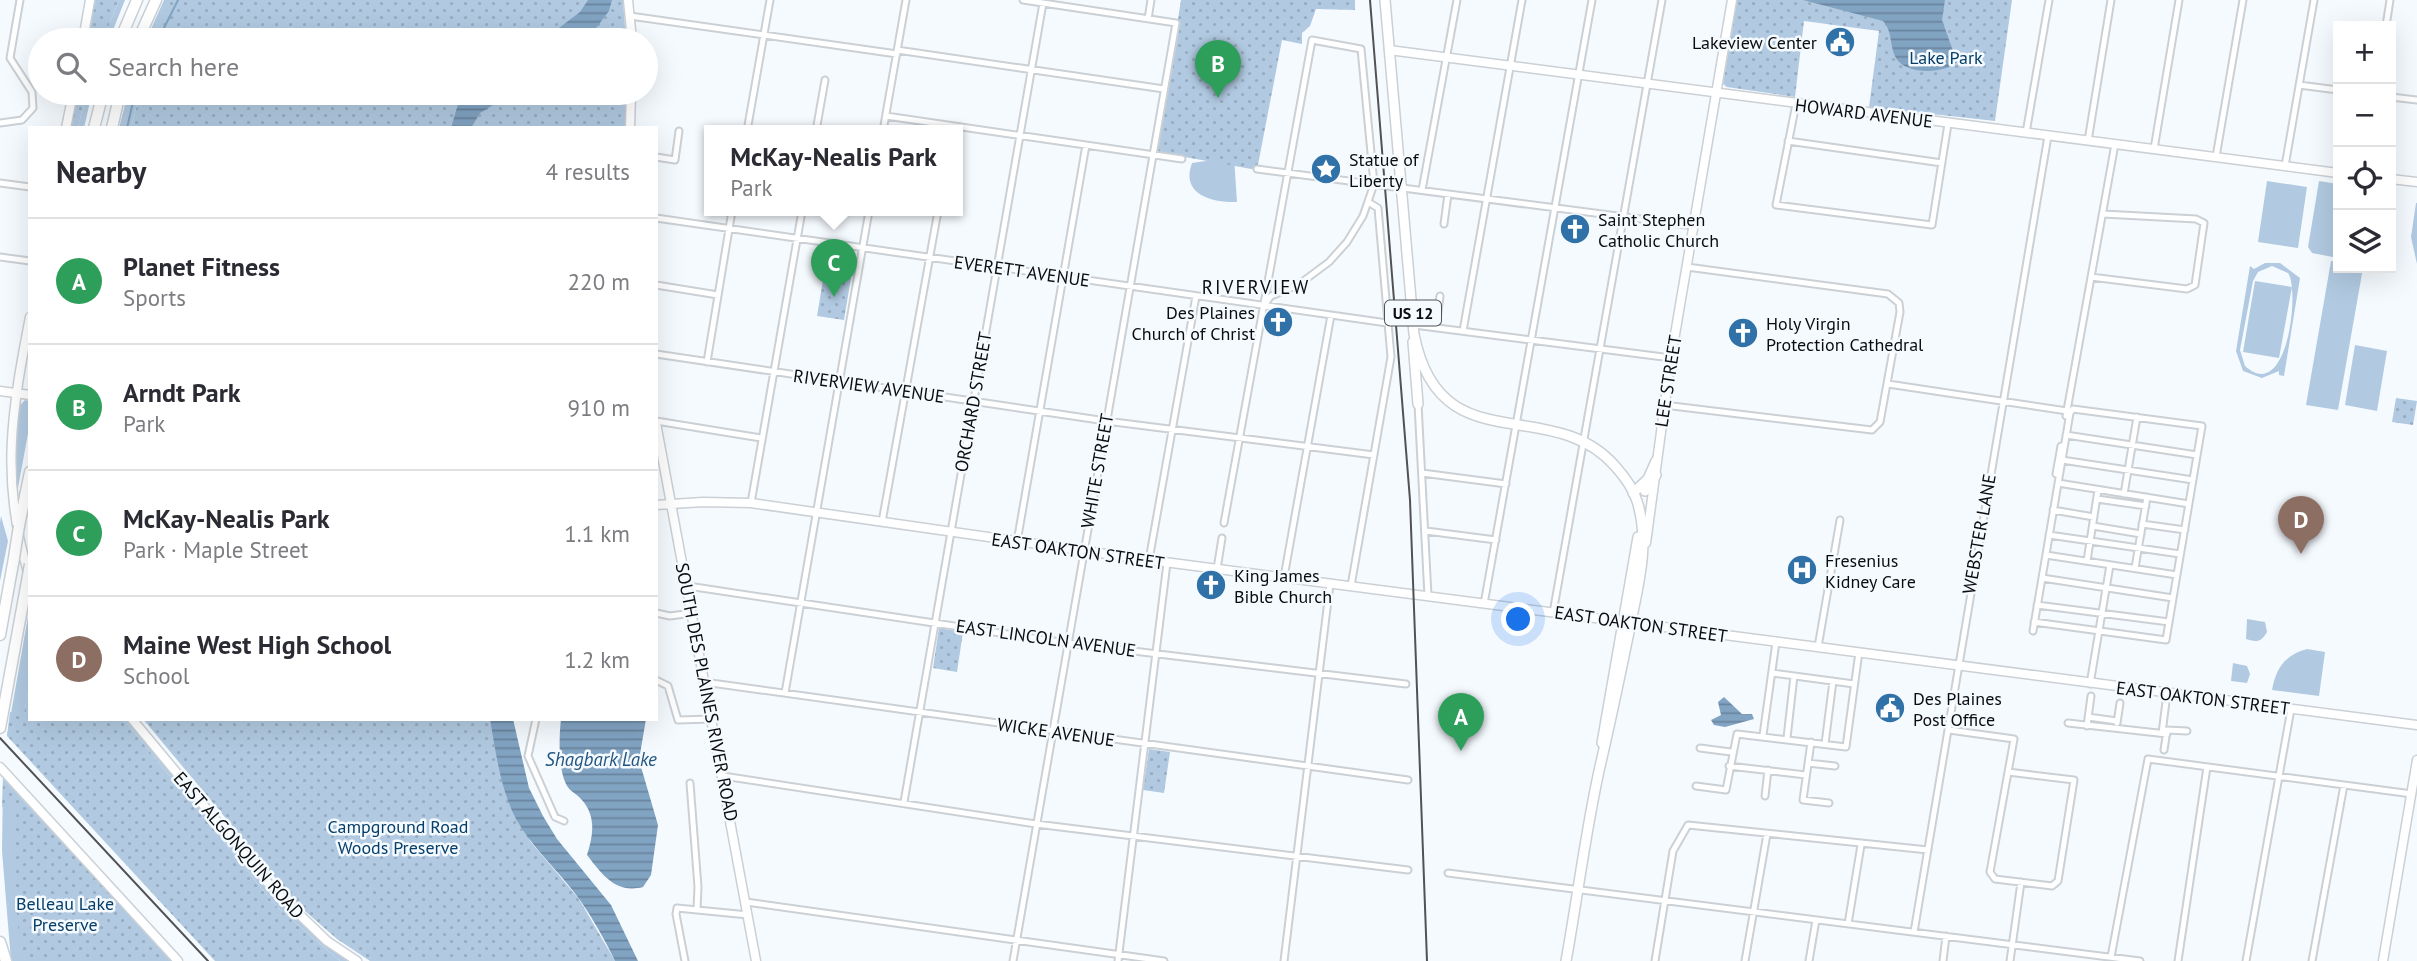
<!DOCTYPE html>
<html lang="en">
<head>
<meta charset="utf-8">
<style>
  body { margin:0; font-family:"PT Sans",sans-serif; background:#f7f7f7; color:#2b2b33 }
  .controls { position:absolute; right:21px; top:21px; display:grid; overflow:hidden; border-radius:0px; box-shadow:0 7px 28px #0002 }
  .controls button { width:63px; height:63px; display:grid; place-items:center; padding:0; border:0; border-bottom:2px solid #e1e1e2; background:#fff; color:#2b2b33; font:35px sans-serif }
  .you { position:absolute; left:1519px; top:620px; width:24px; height:24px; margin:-18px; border:5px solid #fff; border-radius:50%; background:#1a73e8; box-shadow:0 0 0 10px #1a73e833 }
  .badge { display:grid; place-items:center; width:46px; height:46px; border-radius:50%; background:#b45309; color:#fff; font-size:23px; font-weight:700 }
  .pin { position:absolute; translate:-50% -58px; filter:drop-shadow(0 2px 4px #0008) }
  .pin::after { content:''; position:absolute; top:37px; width:24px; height:21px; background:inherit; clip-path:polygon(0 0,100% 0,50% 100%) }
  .popup { position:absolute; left:704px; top:125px; width:259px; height:91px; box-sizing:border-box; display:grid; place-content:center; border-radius:0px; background:#fff; filter:drop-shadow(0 2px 5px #0005); font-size:23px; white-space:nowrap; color:#7c7c81 }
  .popup b { font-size:26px; color:#2b2b33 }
  .popup::after { content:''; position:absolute; left:50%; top:100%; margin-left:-14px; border:14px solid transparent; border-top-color:#fff }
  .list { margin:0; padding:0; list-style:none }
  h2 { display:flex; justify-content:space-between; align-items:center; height:91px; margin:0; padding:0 28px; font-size:30px }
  h2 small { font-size:23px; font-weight:400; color:#7c7c81 }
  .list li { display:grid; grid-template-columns:46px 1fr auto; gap:21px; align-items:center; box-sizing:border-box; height:126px; padding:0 28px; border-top:2px solid #e1e1e2 }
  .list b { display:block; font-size:26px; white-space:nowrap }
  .list p { margin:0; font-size:23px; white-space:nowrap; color:#7c7c81 }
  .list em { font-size:23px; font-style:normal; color:#7c7c81 }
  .icon { flex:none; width:38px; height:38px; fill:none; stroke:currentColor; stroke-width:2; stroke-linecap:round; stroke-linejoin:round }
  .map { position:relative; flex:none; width:2417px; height:961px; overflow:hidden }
  .search { position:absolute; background:#fff; box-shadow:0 7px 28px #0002; left:28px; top:28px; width:630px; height:77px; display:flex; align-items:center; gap:18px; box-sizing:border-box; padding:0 24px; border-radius:38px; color:#7c7c81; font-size:26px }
  .panel { position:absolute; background:#fff; box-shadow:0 7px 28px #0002; left:28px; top:126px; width:630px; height:595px; border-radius:0px }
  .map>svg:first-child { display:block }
</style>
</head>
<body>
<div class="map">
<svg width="2417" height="961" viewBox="0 0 2417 961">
  <defs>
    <pattern id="park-dots" width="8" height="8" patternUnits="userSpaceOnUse" patternTransform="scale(1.75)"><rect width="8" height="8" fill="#b1cae1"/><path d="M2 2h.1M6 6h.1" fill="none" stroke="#97acc0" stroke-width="1.8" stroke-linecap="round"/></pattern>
    <pattern id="water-rules" width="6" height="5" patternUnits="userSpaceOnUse" patternTransform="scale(1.75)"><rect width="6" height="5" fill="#82a4c3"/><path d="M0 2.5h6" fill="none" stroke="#69849d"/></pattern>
  </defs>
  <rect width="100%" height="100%" fill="#f5faff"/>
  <path fill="#b1cae1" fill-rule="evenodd" d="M119,0H125L109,40H103Z
    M164,0H189L167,40H146Z
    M86,93H92L84,128H78Z
    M128,93H140L131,128H119Z
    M1234,157L1237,202C1213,203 1180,195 1192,163Z
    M2267,181L2307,187L2298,248L2258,242Z
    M2319,181L2338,184V258L2312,253L2308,247Z
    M2416,203H2417V264L2411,237Z
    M2331,261L2338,262V268H2363L2338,410L2306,405Z
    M2265,263H2280L2300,278L2284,376L2279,375V371L2262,378L2243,371L2236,351L2250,266L2254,269ZM2272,266L2288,273C2300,289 2288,405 2245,366L2240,350L2253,281L2258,272Z
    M2255,281L2292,287L2279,358L2243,352Z
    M2355,345L2387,351L2377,411L2345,405Z
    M25,400L30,401V423L14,509L12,449L20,405Z
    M1,516L8,541L0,581V522Z
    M30,605V681L24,715L7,736Z
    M2247,619L2265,622L2267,632C2261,643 2256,642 2246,639Z
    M2307,649L2325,652L2319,696L2272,690C2276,668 2285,655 2307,649Z
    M2233,663L2247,666L2250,674L2247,683L2231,681Z
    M123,719H129L290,913L350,961H340L277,907Z
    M3,778L103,961H11L2,851Z"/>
  <path fill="url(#park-dots)" d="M95,0H119L103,40H87Z
    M171,0H623L626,40H159L161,35L156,33Z
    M1181,0H1355V10L1316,9L1310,26L1302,33V44L1282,40L1257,170L1157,152Z
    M1737,0H2012L1995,121L1869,107L1879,31L1804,21L1795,97L1727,87L1723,84Z
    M77,93H86L78,128H71Z
    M140,93H626L625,128H131Z
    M824,274L851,278L844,320L817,316Z
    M2396,398L2417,401L2413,425L2392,422Z
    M939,628L963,632L957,672L933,668Z
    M30,681V719H123L277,907L340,961H215L7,736L10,712L24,714Z
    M143,719H490L530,841L579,899L615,961H370L337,939L298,905Z
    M1149,749L1170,752L1164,793L1143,790Z
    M3,778L163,950L172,961H21L13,871V807H2Z"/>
  <path fill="url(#water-rules)" d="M588,0H612L609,11L587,40H543L580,12Z
    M1803,0H1945L1942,20L1957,62C1945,74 1905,75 1896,58C1889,45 1893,32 1883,21Z
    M467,93H513L480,113L471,128H451L458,104Z
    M1724,697L1742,714H1752L1754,719L1725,727L1714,725L1711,720L1721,715L1718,702Z
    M490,719H513L529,788L543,816L557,839L611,905L638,961H615C605,940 593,919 580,900C560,872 533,849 516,819C500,788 496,753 490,719Z
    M561,719H646L639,760L658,825L651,875L643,887C615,894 602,874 587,855C593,836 597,816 581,799C576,793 570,792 566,784C558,768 559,737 561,719Z"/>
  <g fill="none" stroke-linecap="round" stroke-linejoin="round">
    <path stroke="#82a4c3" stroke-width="2" d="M154,40L162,32L178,0
      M127,128L135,93"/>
    <g stroke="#cbd0d5" stroke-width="9">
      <path id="street" d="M630,16L897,54
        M1148,19L1151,0
        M2386,26L2390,0
        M897,50L1164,89
        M2299,85L2338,90
        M2391,97L2417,100
        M1796,104L1776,205L1932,225L1948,124
        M886,116L1182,159
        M0,123L22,120L33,108L32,92L10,58L20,0
        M747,131L770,0
        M816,131L825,80
        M883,131L906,0
        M2026,133L2049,0
        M1788,141L1942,163
        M2088,141L2111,0
        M2154,149L2179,0
        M656,157L675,160L679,131
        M2216,157L2243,0
        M2285,166L2314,0
        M1257,169L1694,226
        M0,183L30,187
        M1422,190L1457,0
        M656,218L1387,323
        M1444,224L1448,194
        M0,257L30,261
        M2091,277L2187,289L2195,285L2204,223L2196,219L2103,214
        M656,285L718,295
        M1414,325L1671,358
        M1436,328L1440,296
        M1463,331L1522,0
        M656,354L1106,421L1374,455
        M707,362L732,211
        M1888,384L2067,411
        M1418,404L1428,596
        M1664,405L1872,430L1880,422L1900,312L1899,303L1888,294L1687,267
        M2066,416L2115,144
        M656,421L761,438
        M2066,435L2197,455
        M2062,460L2193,480
        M1422,473L1506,484
        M2056,474L2061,446
        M2058,483L2189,504
        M2124,494L2137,417
        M2097,499L2146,506
        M751,503L802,211
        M2053,510L2094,517
        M882,522L938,211
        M1224,523L1312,40L1361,49L1374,184L1363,216L1347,242L1329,262L1298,285L1271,296L1264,305
        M2142,524L2185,530
        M2093,526L2141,534
        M1426,531L1496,540
        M2049,535L2180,554
        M1017,542L1086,145
        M2046,555L2177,575
        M1149,560L1196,296
        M2087,561L2098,490
        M2135,568L2147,497
        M1217,569L1222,538
        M1284,577L1331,315
        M2042,578L2173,598
        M688,586L1067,643L1406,684
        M1351,586L1391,357L1378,208L1368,202
        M1484,604L1592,0
        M2037,605L2169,622
        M656,613L670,616L692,613
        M1553,613L1662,0
        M2033,631L2042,578L2070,413L2073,409L2202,426L2166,640L2034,622
        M1818,647L1840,520
        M1772,673L1854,684
        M656,680L668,686L678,720L712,719
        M704,682L1408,780
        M2090,684L2110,565
        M785,693L869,211
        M2088,717L2117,721
        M536,719L528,756L555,817L564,821
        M2068,723L2167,734
        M2117,723L2120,703
        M2087,726L2091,696
        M1949,730L2014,739L1990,872L1995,879L2052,886L2058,881L2074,780L2008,772
        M2162,733L2167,694
        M1763,735L1776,642
        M1787,738L1794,676
        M1811,742L1803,800L1829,803
        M1825,744L1833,681
        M1700,748L1731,752
        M2164,750L2167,730L2187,731
        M1808,763L1835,766
        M1729,766L1806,775
        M723,776L1036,824L1408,870
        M690,783L698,887L697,909
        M1696,786L1726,790L1737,734L1846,747L1859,652
        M1765,796L1768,770
        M904,802L1043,3
        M1448,873L2140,961
        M746,902L1164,961
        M1848,924L1861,845
        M1914,932L2048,136
        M2111,957L2148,759L2412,794
        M685,961L676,914L677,908L748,915
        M1013,961L1176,23L1023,0
        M1118,961L1167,563
        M1284,961L1330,584
        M1655,961L1673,851L1688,825L1928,850
        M1745,961L1767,834
        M1809,961L1816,920
        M1943,961L1946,936
        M2010,961L2021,882
        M2178,961L2207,767
        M2246,961L2291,709
        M2312,961L2344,785"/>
    </g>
    <g stroke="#cbd0d5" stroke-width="11">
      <path id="secondary" d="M628,0L632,40
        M83,40L90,0
        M1389,50L2338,173
        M66,128L73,93
        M630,128L631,93
        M2391,179L2417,182
        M0,391L30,395
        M656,423L756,961
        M656,505L703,502L751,503L1149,560L2417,725
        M1646,543L1671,358L1732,0
        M28,572C0,479 12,410 30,317
        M132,719L274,890L327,941L357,961
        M0,767L178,961
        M2383,961L2417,760"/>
    </g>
    <g stroke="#cbd0d5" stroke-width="12">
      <path id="primary" d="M1385,0L1414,334C1439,465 1551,393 1615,466C1624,476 1633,488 1637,501C1651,545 1637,589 1629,632C1620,676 1611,719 1601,762C1586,827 1578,895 1566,961
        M1413,342L1418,404
        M1645,491L1656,475
        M1633,493L1648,479L1656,461
        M1602,743L1638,537"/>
    </g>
    <g stroke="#cbd0d5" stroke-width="13">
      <path id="highway" d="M120,40L137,0
        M138,40L156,0
        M94,128L103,93
        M112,128L120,93
        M19,526L30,472
        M0,635L14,558
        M0,728L26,587
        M0,942L6,961"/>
    </g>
    <use href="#street" stroke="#fff" stroke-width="5"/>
    <use href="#secondary" stroke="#fff" stroke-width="8"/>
    <use href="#primary" stroke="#fff" stroke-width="9"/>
    <use href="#highway" stroke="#fff" stroke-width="10"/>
    <path stroke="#505255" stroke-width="2" d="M1370,0L1410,500L1427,961
      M0,738L208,961"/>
    <g stroke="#cbd0d5" stroke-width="13" stroke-linecap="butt">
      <path id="highway-bridge" d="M14,558L19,526
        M26,587L30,564"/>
    </g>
    <use href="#highway-bridge" stroke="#fff" stroke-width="10"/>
  </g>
  <defs>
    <g id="civic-disc" transform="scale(1.575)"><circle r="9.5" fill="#3071a7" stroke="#f5faff"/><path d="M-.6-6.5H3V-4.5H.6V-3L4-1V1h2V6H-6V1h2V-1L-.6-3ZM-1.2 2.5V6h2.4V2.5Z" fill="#fff"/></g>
    <g id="sight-disc" transform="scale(1.575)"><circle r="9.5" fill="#3071a7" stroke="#f5faff"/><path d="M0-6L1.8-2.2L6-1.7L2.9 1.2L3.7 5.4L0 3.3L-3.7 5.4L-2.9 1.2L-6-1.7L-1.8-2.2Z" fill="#fff"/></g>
    <g id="church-disc" transform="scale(1.575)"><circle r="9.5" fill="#3071a7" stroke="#f5faff"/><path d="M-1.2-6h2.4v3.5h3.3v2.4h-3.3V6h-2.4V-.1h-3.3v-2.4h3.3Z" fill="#fff"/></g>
    <g id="hospital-disc" transform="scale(1.575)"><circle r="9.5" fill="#3071a7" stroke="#f5faff"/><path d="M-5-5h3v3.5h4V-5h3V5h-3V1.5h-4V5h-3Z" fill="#fff"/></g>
  </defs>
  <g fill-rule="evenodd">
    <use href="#civic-disc" x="1840" y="42"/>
    <use href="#sight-disc" x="1326" y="169"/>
    <use href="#church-disc" x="1575" y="229"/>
    <use href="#church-disc" x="1278" y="322"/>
    <use href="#church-disc" x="1743" y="333"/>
    <use href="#hospital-disc" x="1802" y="570"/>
    <use href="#church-disc" x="1211" y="585"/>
    <use href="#civic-disc" x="1890" y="708"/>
  </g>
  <g text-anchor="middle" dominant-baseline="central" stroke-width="5" stroke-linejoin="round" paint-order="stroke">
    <rect fill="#f5faff" stroke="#515356" stroke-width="2" x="1385" y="300.5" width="56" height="25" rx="5"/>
    <g font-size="16" font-weight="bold" fill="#0b0c0e">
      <text x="1413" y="313">US 12</text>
    </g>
    <g font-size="18" fill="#0b0c0e" stroke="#f5faff" text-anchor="start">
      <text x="1817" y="42" text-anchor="end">Lakeview Center</text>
      <text x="1349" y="159">Statue of<tspan x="1349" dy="21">Liberty</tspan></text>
      <text x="1598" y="219">Saint Stephen<tspan x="1598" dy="21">Catholic Church</tspan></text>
      <text x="1255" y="312" text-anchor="end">Des Plaines<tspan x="1255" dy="21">Church of Christ</tspan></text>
      <text x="1766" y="323">Holy Virgin<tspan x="1766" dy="21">Protection Cathedral</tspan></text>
      <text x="1825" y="560">Fresenius<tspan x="1825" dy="21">Kidney Care</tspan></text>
      <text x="1234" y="575">King James<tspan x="1234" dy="21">Bible Church</tspan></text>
      <text x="1913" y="698">Des Plaines<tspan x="1913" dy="21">Post Office</tspan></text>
    </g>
    <g font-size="18" fill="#053e68" stroke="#f5faff">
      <text x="1946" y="57">Lake Park</text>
      <text x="398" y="826">Campground Road<tspan x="398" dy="21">Woods Preserve</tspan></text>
      <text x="65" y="903">Belleau Lake<tspan x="65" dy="21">Preserve</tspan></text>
    </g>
    <g font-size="18" fill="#0b0c0e" stroke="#f5faff">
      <text transform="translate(1864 113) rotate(7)">HOWARD AVENUE</text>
      <text transform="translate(1022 271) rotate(8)">EVERETT AVENUE</text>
      <text transform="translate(1668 381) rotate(-81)">LEE STREET</text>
      <text transform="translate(869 386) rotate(8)">RIVERVIEW AVENUE</text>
      <text transform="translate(973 402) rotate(-80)">ORCHARD STREET</text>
      <text transform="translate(1097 471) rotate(-80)">WHITE STREET</text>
      <text transform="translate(1979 534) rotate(-80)">WEBSTER LANE</text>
      <text transform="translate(1078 551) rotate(8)">EAST OAKTON STREET</text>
      <text transform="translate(1641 624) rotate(8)">EAST OAKTON STREET</text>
      <text transform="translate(1046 638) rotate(8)">EAST LINCOLN AVENUE</text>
      <text transform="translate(707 692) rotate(79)">SOUTH DES PLAINES RIVER ROAD</text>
      <text transform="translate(2203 698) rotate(7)">EAST OAKTON STREET</text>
      <text transform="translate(1056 732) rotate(8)">WICKE AVENUE</text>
      <text transform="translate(239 845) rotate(49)">EAST ALGONQUIN ROAD</text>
    </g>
    <g font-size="19" letter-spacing="2" fill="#0b0c0e" stroke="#f5faff">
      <text x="1256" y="287">RIVERVIEW</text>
    </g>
    <g font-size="19" font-style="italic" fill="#225581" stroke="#f5faff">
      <text x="601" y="759">Shagbark Lake</text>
    </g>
  </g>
</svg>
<div class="controls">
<button>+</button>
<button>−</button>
<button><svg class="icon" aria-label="locate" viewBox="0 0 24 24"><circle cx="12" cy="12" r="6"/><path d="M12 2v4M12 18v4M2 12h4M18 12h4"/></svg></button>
<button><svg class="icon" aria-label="layers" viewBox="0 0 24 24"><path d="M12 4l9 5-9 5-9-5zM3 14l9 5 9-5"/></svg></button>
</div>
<div class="you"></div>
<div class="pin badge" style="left:1461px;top:751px;background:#2e9e5b">A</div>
<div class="pin badge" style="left:1218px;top:98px;background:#2e9e5b">B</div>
<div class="pin badge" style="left:834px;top:297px;background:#2e9e5b">C</div>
<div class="popup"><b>McKay-Nealis Park</b>Park</div>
<div class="pin badge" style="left:2301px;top:554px;background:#8d6e63">D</div>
<div class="search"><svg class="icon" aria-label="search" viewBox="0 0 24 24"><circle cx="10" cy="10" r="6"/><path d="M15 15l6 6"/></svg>Search here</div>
<section class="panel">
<h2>Nearby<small>4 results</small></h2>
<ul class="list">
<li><span class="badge" style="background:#2e9e5b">A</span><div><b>Planet Fitness</b><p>Sports</p></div><em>220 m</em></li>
<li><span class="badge" style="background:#2e9e5b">B</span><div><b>Arndt Park</b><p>Park</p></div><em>910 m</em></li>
<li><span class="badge" style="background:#2e9e5b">C</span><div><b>McKay-Nealis Park</b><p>Park · Maple Street</p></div><em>1.1 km</em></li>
<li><span class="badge" style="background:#8d6e63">D</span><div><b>Maine West High School</b><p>School</p></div><em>1.2 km</em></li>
</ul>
</section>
</div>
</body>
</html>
